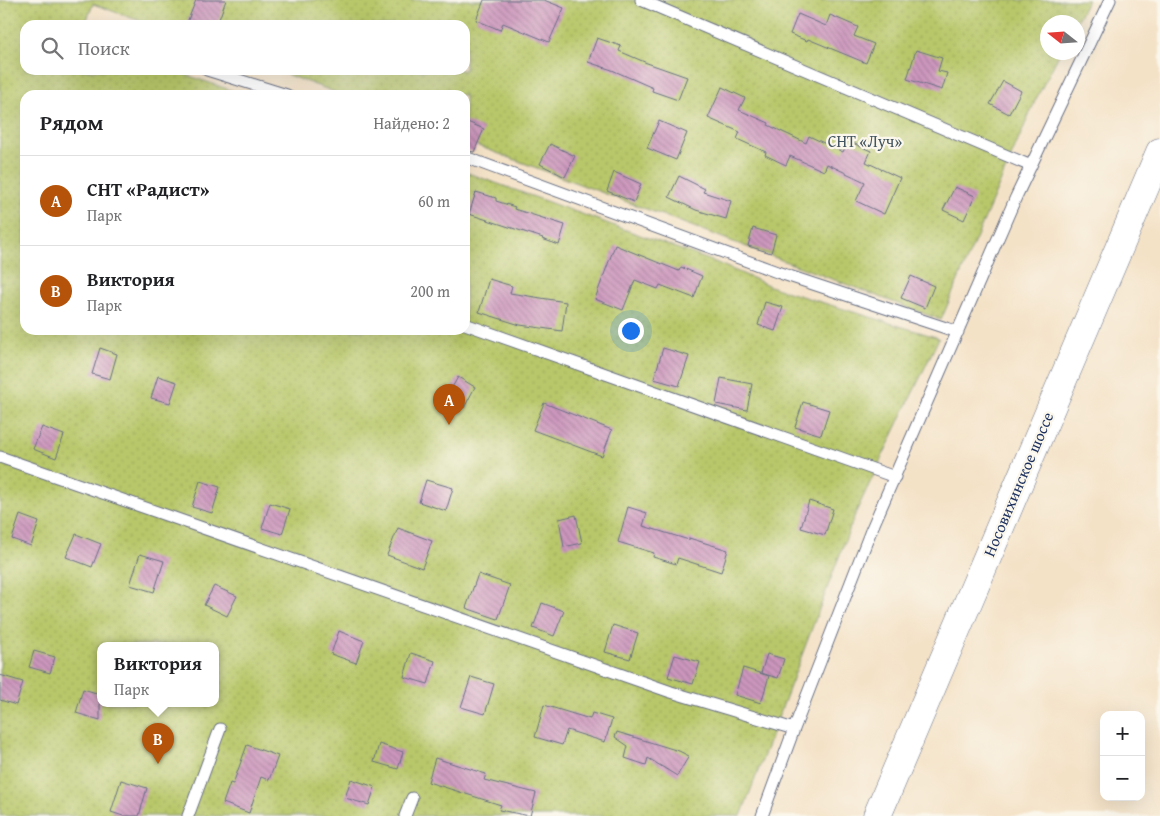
<!DOCTYPE html>
<html lang="ru">
<head>
<meta charset="utf-8">
<style>
  body { margin:0; font-family:"Gentium Book Plus",serif; background:#f6f6f6; color:#202124 }
  .controls { position:absolute; right:15px; bottom:15px; display:grid; overflow:hidden; border-radius:10px; box-shadow:0 5px 20px #0002 }
  .controls button { width:45px; height:45px; display:grid; place-items:center; padding:0; border:0; border-bottom:1px solid #e0e0e0; background:#fff; color:#202124; font:25px sans-serif }
  .compass { position:absolute; left:1040px; top:15px; width:45px; height:45px; border-radius:50%; background:#fff; box-shadow:0 5px 20px #0002; rotate:287deg }
  .you { position:absolute; left:630px; top:330px; width:18px; height:18px; margin:-12px; border:4px solid #fff; border-radius:50%; background:#1a73e8; box-shadow:0 0 0 8px #1a73e833 }
  .badge { display:grid; place-items:center; width:32px; height:32px; border-radius:50%; background:#b45309; color:#fff; font-size:16px; font-weight:700 }
  .pin { position:absolute; translate:-50% -41px; filter:drop-shadow(0 1px 2px #0008) }
  .pin::after { content:''; position:absolute; top:26px; width:18px; height:15px; background:inherit; clip-path:polygon(0 0,100% 0,50% 100%) }
  .popup { position:absolute; left:97px; top:642px; width:122px; height:65px; box-sizing:border-box; display:grid; place-content:center; border-radius:10px; background:#fff; filter:drop-shadow(0 1px 4px #0005); font-size:16px; white-space:nowrap; color:#757577 }
  .popup b { font-size:19px; color:#202124 }
  .popup::after { content:''; position:absolute; left:50%; top:100%; margin-left:-10px; border:10px solid transparent; border-top-color:#fff }
  .list { margin:0; padding:0; list-style:none }
  h2 { display:flex; justify-content:space-between; align-items:center; height:65px; margin:0; padding:0 20px; font-size:21px }
  h2 small { font-size:16px; font-weight:400; color:#757577 }
  .list li { display:grid; grid-template-columns:32px 1fr auto; gap:15px; align-items:center; box-sizing:border-box; height:90px; padding:0 20px; border-top:1px solid #e0e0e0 }
  .list b { display:block; font-size:19px; white-space:nowrap }
  .list p { margin:0; font-size:16px; white-space:nowrap; color:#757577 }
  .list em { font-size:16px; font-style:normal; color:#757577 }
  .icon { flex:none; width:28px; height:28px; fill:none; stroke:currentColor; stroke-width:2; stroke-linecap:round; stroke-linejoin:round }
  .map { position:relative; flex:none; width:1160px; height:816px; overflow:hidden }
  .search { position:absolute; background:#fff; box-shadow:0 5px 20px #0002; left:20px; top:20px; width:450px; height:55px; display:flex; align-items:center; gap:12px; box-sizing:border-box; padding:0 18px; border-radius:15px; color:#757577; font-size:19px }
  .panel { position:absolute; background:#fff; box-shadow:0 5px 20px #0002; left:20px; top:90px; width:450px; height:245px; border-radius:15px }
  .map>svg:first-child { display:block }
</style>
</head>
<body>
<div class="map">
<svg width="1160" height="816" viewBox="0 0 1160 816">
  <defs>
    <pattern id="garden-dots" width="8" height="8" patternUnits="userSpaceOnUse" patternTransform="scale(1.25)"><rect width="8" height="8" fill="#b8c769"/><path d="M2 2h.1M6 6h.1" fill="none" stroke="#9eab5d" stroke-width="1.8" stroke-linecap="round"/></pattern>
    <pattern id="building-back-hatch" width="6" height="6" patternUnits="userSpaceOnUse" patternTransform="scale(1.25)"><rect width="6" height="6" fill="#cd97bd"/><path d="M-1 5l2 2M0 0l6 6M5-1l2 2" fill="none" stroke="#a67c9d"/></pattern>
  </defs>
  <rect width="100%" height="100%" fill="#fbf7ec"/>
  <filter id="ink" filterUnits="userSpaceOnUse"><feTurbulence type="fractalNoise" baseFrequency=".02" numOctaves="2"/><feDisplacementMap in="SourceGraphic" scale="10" xChannelSelector="R" yChannelSelector="G"/><feConvolveMatrix kernelMatrix="1 2 1 2 8 2 1 2 1" color-interpolation-filters="sRGB"/></filter>
  <filter id="wash" filterUnits="userSpaceOnUse"><feTurbulence type="fractalNoise" baseFrequency=".0096" numOctaves="4" result="noise"/><feDisplacementMap in="SourceGraphic" scale="20" xChannelSelector="R" yChannelSelector="G"/><feGaussianBlur stdDeviation="1.12" result="paint"/><feColorMatrix in="noise" values="0 0 0 0 0 0 0 0 0 0 0 0 0 0 0 0 0 1.4 0 .05"/><feComposite in="paint" operator="in"/></filter>
  <g filter="url(#wash)">
    <rect width="100%" height="100%" fill="#f4e2c7"/>
    <path fill="url(#garden-dots)" stroke="#6a7b64" fill-rule="evenodd" d="M0,0H1088L1076,22H1048V52L1060,53L1036,99L941,320L465,141V95H343L274,70H465V25H151L93,4L85,25H25V70H172L245,95H25V330H465V172L715,262L775,288L939,338L856,512L741,816H0ZM100,645H216V703H100Z"/>
    <g id="blocks">
      <path fill="url(#building-back-hatch)" d="M196,0H226L217,25H186Z
        M484,0H544L564,8L549,42L503,23L500,30L476,20Z
        M798,14L826,26L830,15L858,27L854,36L874,44L866,63L808,39L807,41L790,34Z
        M597,38L621,46L619,51L647,63L687,77L678,100L652,91L653,88L612,70L588,62Z
        M916,50L942,58L938,71L947,73L942,90L907,79Z
        M1003,81L1021,91L1009,114L990,104Z
        M722,87L745,98L739,110L769,123L768,125L806,143L809,136L843,152L848,141L871,151L866,162L900,178L884,214L856,201L865,182L827,164L824,171L790,156L786,165L765,155L766,152L737,139L740,132L708,118Z
        M465,121L484,129L474,152L465,150Z
        M659,121L687,133L676,160L647,148Z
        M550,144L575,156L565,177L540,164Z
        M614,172L641,184L634,202L607,191Z
        M679,176L705,189L703,192L731,201L726,219L696,210L669,197Z
        M955,187L975,196L964,220L943,210Z
        M476,192L496,198V201L515,207L514,209L565,225L559,245L542,239L543,238L469,214Z
        M753,228L776,235L771,253L748,246Z
        M615,245L679,271L681,267L702,276L694,298L660,285L658,289L635,280L623,310L595,299Z
        M911,276L934,286L925,308L901,298Z
        M489,279L512,286L510,293L566,302L562,331L520,325L479,312Z
        M765,302L783,307L775,331L758,325Z
        M100,348L117,354L110,379L92,374Z
        M663,348L689,356L679,386L654,379Z
        M158,376L177,382L170,403L151,398Z
        M458,377L475,387L464,408L446,398Z
        M721,378L752,384L747,410L716,404Z
        M803,402L829,410L821,435L795,427Z
        M544,403L612,430L602,456L533,430Z
        M42,427L64,435L56,458L33,449Z
        M426,480L453,488L446,511L419,502Z
        M200,481L220,487L212,513L192,507Z
        M809,501L833,509L825,535L801,528Z
        M270,503L290,509L282,534L262,528Z
        M628,507L647,513L643,526L689,540V538L728,550L721,572L678,558L676,564L653,557L654,553L618,542Z
        M20,515L39,522L31,546L12,539Z
        M576,515L582,543L564,547L559,519Z
        M398,528L432,541L422,568L387,555Z
        M76,534L101,544L92,567L66,557Z
        M140,554L164,561L154,592L130,585Z
        M478,574L510,585L498,619L466,608Z
        M214,586L237,596L227,616L204,605Z
        M542,603L564,611L554,636L533,628Z
        M613,625L638,633L630,659L605,652Z
        M339,631L364,641L356,663L331,654Z
        M34,651L55,657L50,673L29,667Z
        M411,653L435,661L428,684L404,677Z
        M767,654L784,659L778,678L761,673Z
        M675,655L700,662L693,684L668,677Z
        M743,668L769,676L761,703L735,695Z
        M0,675L23,682L16,705L0,700Z
        M471,677L494,684L485,714L461,707Z
        M83,689L100,694V720L76,713Z
        M544,705L590,719L592,713L612,719L605,742L567,730L562,745L535,737Z
        M617,732L679,751L689,756L677,776L648,758L646,765L625,758L628,746L615,737Z
        M379,744L403,752L398,769L374,762Z
        M247,745L278,756L269,780L261,777L249,813L223,803L230,783L233,784Z
        M435,758L486,774L484,780L536,793L530,816L499,810L501,805L428,782Z
        M351,779L375,787L369,805L345,798Z
        M121,780L147,788L139,816H123L111,812Z"/>
    </g>
  </g>
  <g filter="url(#ink)">
    <use href="#blocks" fill-opacity="0" stroke="#676e83" stroke-width="1"/>
    <g fill="none" stroke-linecap="round" stroke-linejoin="round">
      <g stroke="#676e83" stroke-width="13">
        <path id="lane" d="M641,0L1031,166
          M207,70L287,95
          M465,157L777,272L958,332
          M465,324L895,477
          M0,457L671,692L794,729
          M188,816L220,729
          M405,816L412,798
          M762,816L794,729L870,533L1016,197L1110,0"/>
      </g>
      <g stroke="#676e83" stroke-width="29">
        <path id="secondary" d="M877,816L1160,152"/>
      </g>
      <use href="#lane" stroke="#fff" stroke-width="11"/>
      <use href="#secondary" stroke="#fff" stroke-width="28"/>
    </g>
  </g>
  <g text-anchor="middle" dominant-baseline="central" stroke-width="4.5" stroke-linejoin="round" paint-order="stroke">
    <g font-size="16" fill="#425561" stroke="#fbf7ec">
      <text x="865" y="141">СНТ «Луч»</text>
    </g>
    <g font-size="16" fill="#1b2f5e" stroke="#fbf7ec">
      <text transform="translate(1018 484) rotate(-67)">Носовихинское шоссе</text>
    </g>
  </g>
</svg>
<div class="controls">
<button>+</button>
<button>−</button>
</div>
<svg class="compass" viewBox="-18 -18 36 36"><path d="M0-13l5 13h-10z" fill="#e53935"/><path d="M0 13l5-13h-10z" fill="#757577"/></svg>
<div class="you"></div>
<div class="pin badge" style="left:449px;top:425px">A</div>
<div class="pin badge" style="left:158px;top:764px">B</div>
<div class="popup"><b>Виктория</b>Парк</div>
<div class="search"><svg class="icon" aria-label="search" viewBox="0 0 24 24"><circle cx="10" cy="10" r="6"/><path d="M15 15l6 6"/></svg>Поиск</div>
<section class="panel">
<h2>Рядом<small>Найдено: 2</small></h2>
<ul class="list">
<li><span class="badge">A</span><div><b>СНТ «Радист»</b><p>Парк</p></div><em>60 m</em></li>
<li><span class="badge">B</span><div><b>Виктория</b><p>Парк</p></div><em>200 m</em></li>
</ul>
</section>
</div>
</body>
</html>
